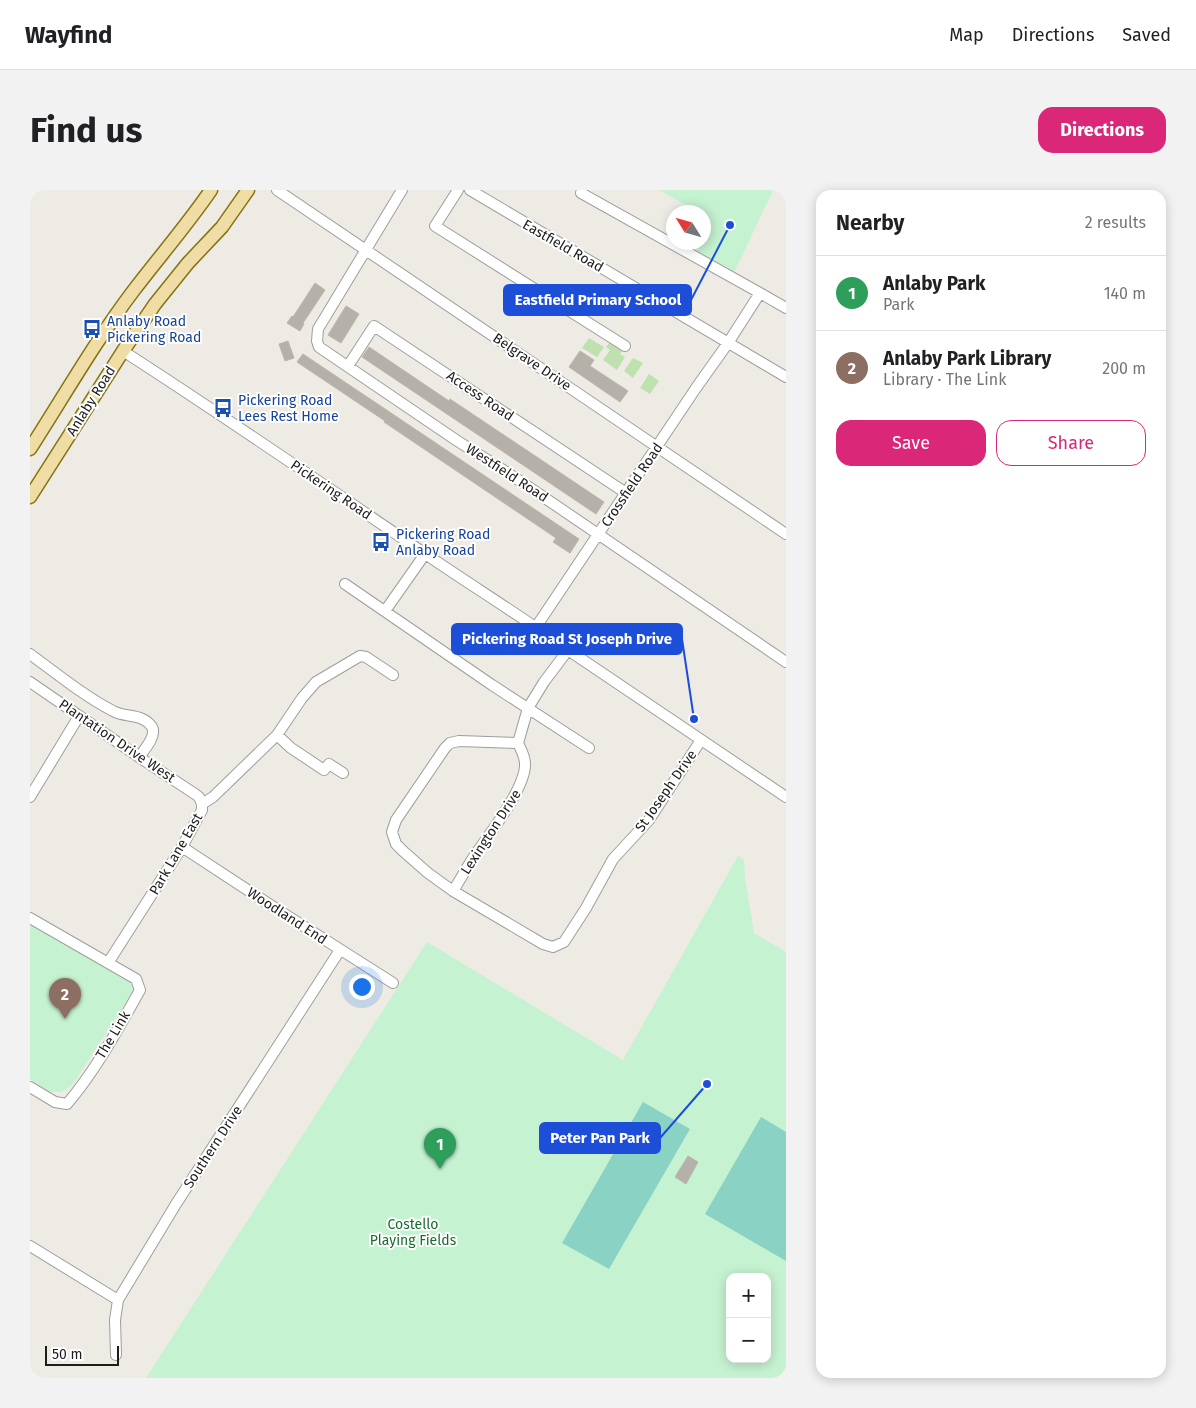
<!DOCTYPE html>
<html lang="en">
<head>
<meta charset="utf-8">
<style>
  body { margin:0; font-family:"Fira Sans",sans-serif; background:#f2f2f2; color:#202124 }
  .controls { position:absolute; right:15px; bottom:15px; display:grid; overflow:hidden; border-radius:10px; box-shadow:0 2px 12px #0003 }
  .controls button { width:45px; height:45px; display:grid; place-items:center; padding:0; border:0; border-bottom:1px solid #e0e0e0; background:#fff; color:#202124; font:25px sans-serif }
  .compass { position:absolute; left:636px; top:15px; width:45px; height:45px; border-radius:50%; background:#fff; box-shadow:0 2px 12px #0003; rotate:307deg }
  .scale { position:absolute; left:15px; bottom:12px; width:74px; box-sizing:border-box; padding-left:5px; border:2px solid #1d1d1d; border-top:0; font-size:14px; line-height:18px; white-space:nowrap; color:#1d1d1d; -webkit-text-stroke:4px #fff; paint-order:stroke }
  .you { position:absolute; left:331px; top:796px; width:18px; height:18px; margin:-12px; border:4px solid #fff; border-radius:50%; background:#1a73e8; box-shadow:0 0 0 8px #1a73e833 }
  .badge { display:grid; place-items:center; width:32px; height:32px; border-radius:50%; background:#db2777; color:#fff; font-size:16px; font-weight:700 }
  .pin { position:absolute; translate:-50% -41px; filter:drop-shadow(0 1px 2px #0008) }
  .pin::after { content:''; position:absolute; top:26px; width:18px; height:15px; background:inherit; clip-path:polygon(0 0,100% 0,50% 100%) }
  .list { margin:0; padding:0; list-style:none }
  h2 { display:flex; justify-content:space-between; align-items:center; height:65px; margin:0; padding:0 20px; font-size:21px }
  h2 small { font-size:16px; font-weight:400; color:#757577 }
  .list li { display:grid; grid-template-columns:32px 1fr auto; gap:15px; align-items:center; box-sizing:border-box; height:75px; padding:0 20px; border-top:1px solid #e0e0e0 }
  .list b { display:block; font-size:19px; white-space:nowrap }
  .list p { margin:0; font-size:16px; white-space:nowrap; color:#757577 }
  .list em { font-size:16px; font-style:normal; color:#757577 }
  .actions { display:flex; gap:10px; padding:15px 20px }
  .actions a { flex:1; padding:11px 0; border:1px solid #db2777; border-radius:15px; text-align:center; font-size:18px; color:#db2777 }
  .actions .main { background:#db2777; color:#fff }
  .map { position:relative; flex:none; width:756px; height:1188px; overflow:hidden; border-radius:15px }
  header { display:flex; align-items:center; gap:30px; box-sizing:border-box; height:70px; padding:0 25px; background:#fff; border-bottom:1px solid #e0e0e0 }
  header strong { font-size:24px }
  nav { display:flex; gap:28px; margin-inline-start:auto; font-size:18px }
  .intro { display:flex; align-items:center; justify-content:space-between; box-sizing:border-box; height:120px; padding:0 30px }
  h1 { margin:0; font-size:35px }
  .button { padding:12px 22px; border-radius:15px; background:#db2777; color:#fff; font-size:18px; font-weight:700 }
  main { display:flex; gap:30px; padding:0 30px }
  aside { flex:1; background:#fff; border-radius:15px; box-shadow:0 2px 12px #0003 }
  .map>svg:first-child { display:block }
</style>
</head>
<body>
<header>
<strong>Wayfind</strong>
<nav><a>Map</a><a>Directions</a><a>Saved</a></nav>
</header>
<div class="intro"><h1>Find us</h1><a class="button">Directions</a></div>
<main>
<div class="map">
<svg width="756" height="1188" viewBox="0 0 756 1188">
  <rect width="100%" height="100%" fill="#edebe4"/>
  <path fill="#bfe1af" d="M559,148L574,157L567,167L552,158Z
    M580,152L593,160L590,164L595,167L587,180L573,170L580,160L576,157Z
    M603,168L613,173L603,188L594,181Z
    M619,184L629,191L620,204L610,198Z"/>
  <path fill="#c5f2d1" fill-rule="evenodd" d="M629,0H743L704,83L667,61L681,38L679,29L674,25V22H668Z
    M708,666L714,670L715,688L724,743L756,762V1188H116L397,752L593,870ZM700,1087H737V1169H700Z
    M0,735L66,770L102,791L103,801L43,894L32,902H20L0,889Z"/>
  <path fill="#8ad3c4" d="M613,912L660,939L579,1079L532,1053Z
    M731,927L756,942V1071L675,1024Z"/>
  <path fill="#b5b1aa" stroke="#bcb5a8" d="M285,93L295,100L273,133L274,134L270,141L257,133L262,126L263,127Z
    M316,116L329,124L311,153L298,145Z
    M258,151L264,168L255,171L249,154Z
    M339,157L419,211L420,209L574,312L566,324L332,167Z
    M550,161L564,170L560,176L598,201L590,212L539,177Z
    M273,164L549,349L540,363L523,352L526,348L354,232L355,231L267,172Z
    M658,966L668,972L656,994L645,987Z"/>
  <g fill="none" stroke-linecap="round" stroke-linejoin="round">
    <g stroke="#9e9e9e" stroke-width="12">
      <path id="minor" d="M247,0L756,344
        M372,0L288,139L287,151L289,157L426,250L484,287L756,472
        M428,0L405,36L595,156
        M440,0L756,187
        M730,103L756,118
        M93,161C194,226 294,295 394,363C442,396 491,426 538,460L756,607
        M318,176L344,136L596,303
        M315,394L462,495L559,558
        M355,421L395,364
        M506,437L666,198L698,153L730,103L551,3
        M538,460L514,492L498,518L488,553L429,551L420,553L415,558L366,630L362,642L366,654L373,661L398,683L423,701L513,754L523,757L534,752L556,718L583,669L619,630L671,550
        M0,464C27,484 54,506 83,521C95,528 113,523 122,537C127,546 114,560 109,567
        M0,492L109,567L165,604L169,607L172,614
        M247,545L261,558L294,580L299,574L313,583
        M0,607L49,526
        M152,657L245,718L363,793
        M423,701C430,690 436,679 443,668C457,647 496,598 495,574C495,566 491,560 488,553
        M0,728L106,789L110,800C88,839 66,880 37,914L25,912L0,897
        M78,773L152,657L172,620V614L183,607L247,545L272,508L286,492L330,466L336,467L363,485
        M0,1056L88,1110
        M86,1165L85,1130L88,1110L146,1014L310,760"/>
    </g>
    <g stroke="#847311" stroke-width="15">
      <path id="major" d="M0,259C34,206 66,150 104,100C130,66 157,35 181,0
        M0,307L93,161L125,114L158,73L192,37L218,0"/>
    </g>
    <use href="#minor" stroke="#fff" stroke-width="10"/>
    <use href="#major" stroke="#f0dda5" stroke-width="12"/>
  </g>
  <defs>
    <g id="bus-bare" transform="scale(1.5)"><path d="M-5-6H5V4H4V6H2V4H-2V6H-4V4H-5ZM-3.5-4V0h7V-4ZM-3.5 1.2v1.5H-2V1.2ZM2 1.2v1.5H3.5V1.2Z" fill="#1a4fb4" stroke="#fff" stroke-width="2.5" paint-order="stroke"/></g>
  </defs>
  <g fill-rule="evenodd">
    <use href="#bus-bare" x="62" y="139"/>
    <use href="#bus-bare" x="193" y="218"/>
    <use href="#bus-bare" x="351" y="352"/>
  </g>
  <g text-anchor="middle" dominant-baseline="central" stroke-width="4" stroke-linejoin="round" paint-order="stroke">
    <g font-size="14" fill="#1d1d1d" stroke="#fff">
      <text transform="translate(533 56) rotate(30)">Eastfield Road</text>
      <text transform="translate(502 172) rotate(34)">Belgrave Drive</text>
      <text transform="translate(450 206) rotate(34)">Access Road</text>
      <text transform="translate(61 211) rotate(-58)">Anlaby Road</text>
      <text transform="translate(477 283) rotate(33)">Westfield Road</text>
      <text transform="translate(602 295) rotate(-56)">Crossfield Road</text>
      <text transform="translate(301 300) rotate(34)">Pickering Road</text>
      <text transform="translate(87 551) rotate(34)">Plantation Drive West</text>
      <text transform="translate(636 601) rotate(-55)">St Joseph Drive</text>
      <text transform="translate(461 642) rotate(-57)">Lexington Drive</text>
      <text transform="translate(146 664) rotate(-60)">Park Lane East</text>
      <text transform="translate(257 726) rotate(33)">Woodland End</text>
      <text transform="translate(83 845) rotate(-59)">The Link</text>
      <text transform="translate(183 957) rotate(-57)">Southern Drive</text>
    </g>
    <g font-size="14" fill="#164399" stroke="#fff" text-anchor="start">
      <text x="77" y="131">Anlaby Road<tspan x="77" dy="16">Pickering Road</tspan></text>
      <text x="208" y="210">Pickering Road<tspan x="208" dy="16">Lees Rest Home</tspan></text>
      <text x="366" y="344">Pickering Road<tspan x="366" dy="16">Anlaby Road</tspan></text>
    </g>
    <g font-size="14" fill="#186d2e" stroke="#fff">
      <text x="383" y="1034">Costello<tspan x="383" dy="16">Playing Fields</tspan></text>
    </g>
  </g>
  <path fill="none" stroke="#1d4ed8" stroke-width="2" d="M700 35L661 110M664 529L652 449M677 894L630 948"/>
  <g fill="#1d4ed8" stroke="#fff" stroke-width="2">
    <circle cx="700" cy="35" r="5"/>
    <circle cx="664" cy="529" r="5"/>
    <circle cx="677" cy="894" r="5"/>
  </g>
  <g fill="#1d4ed8" stroke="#1d4ed8" stroke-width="2">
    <rect x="474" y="95" width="187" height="30" rx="5"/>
    <rect x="422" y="434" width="230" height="30" rx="5"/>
    <rect x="510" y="933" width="120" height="30" rx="5"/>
  </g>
  <g font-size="15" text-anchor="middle" font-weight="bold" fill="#fff">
    <text x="568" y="115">Eastfield Primary School</text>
    <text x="537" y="454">Pickering Road St Joseph Drive</text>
    <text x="570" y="953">Peter Pan Park</text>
  </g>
</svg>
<div class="controls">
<button>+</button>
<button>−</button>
</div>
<svg class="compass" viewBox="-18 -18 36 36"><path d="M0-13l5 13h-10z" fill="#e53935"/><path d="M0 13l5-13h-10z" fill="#757577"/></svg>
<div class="scale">50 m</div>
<div class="you"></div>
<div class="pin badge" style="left:410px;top:979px;background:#2e9e5b">1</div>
<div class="pin badge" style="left:35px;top:829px;background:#8d6e63">2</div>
</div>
<aside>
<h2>Nearby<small>2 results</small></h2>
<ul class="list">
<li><span class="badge" style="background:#2e9e5b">1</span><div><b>Anlaby Park</b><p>Park</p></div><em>140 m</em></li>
<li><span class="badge" style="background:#8d6e63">2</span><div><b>Anlaby Park Library</b><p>Library · The Link</p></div><em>200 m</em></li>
</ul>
<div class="actions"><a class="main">Save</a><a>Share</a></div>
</aside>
</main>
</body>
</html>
